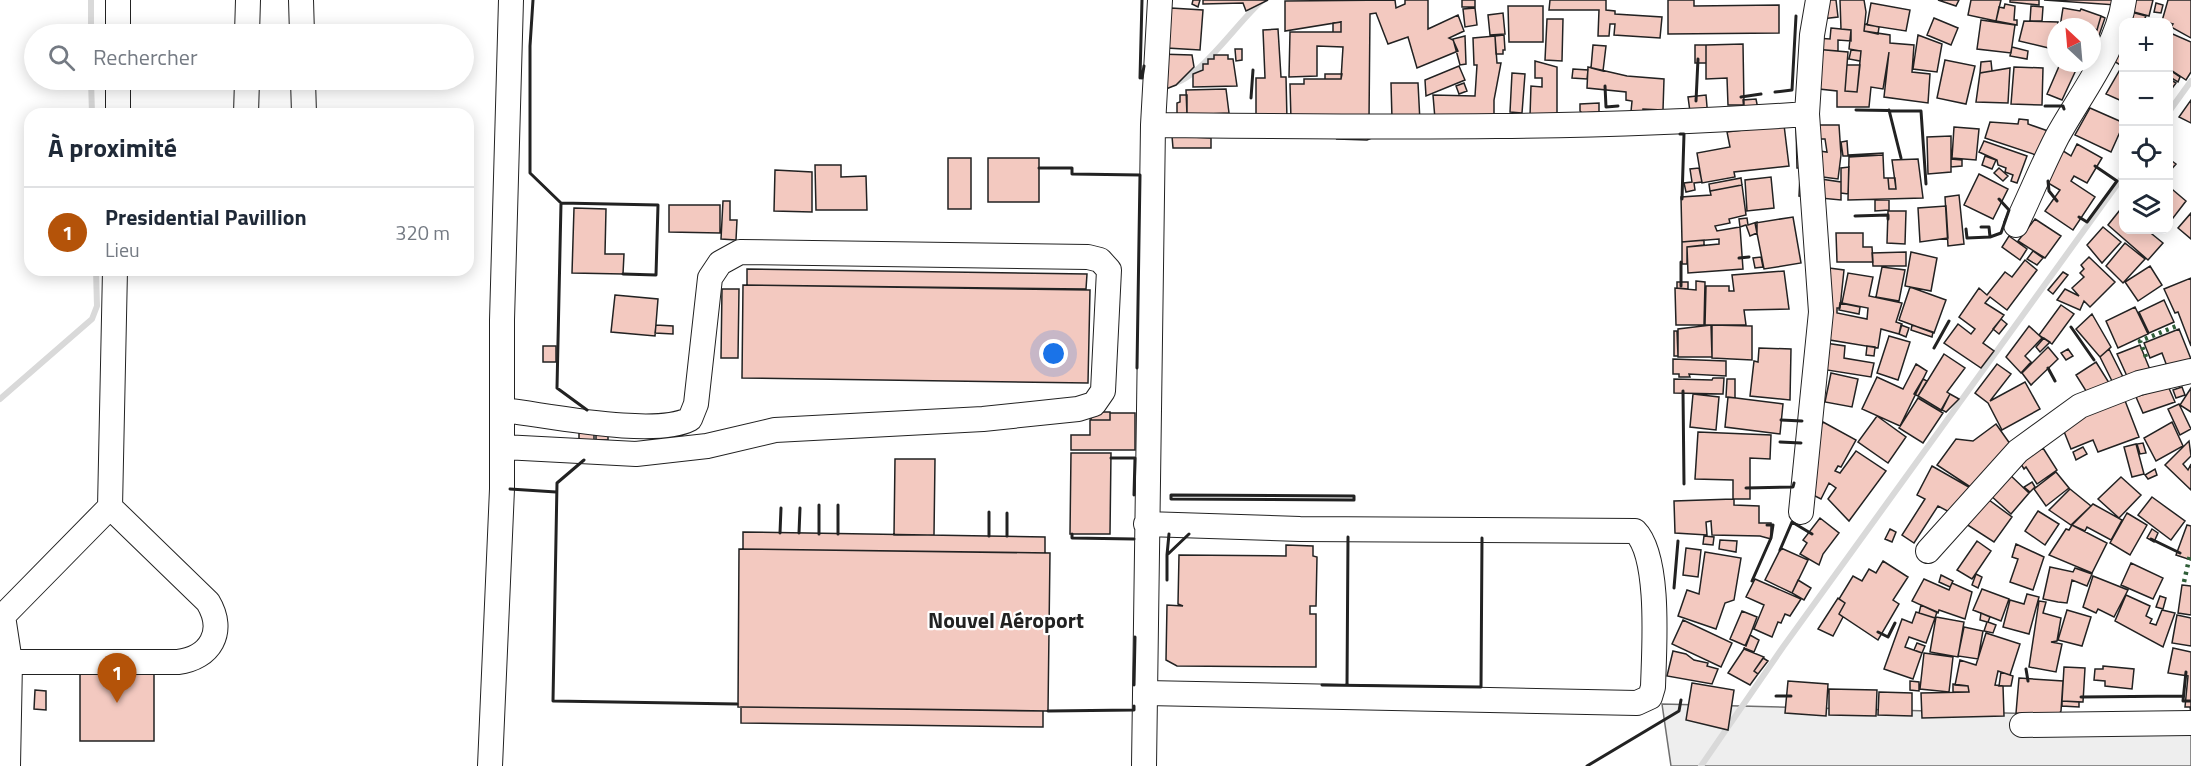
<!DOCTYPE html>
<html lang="fr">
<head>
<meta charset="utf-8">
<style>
  body { margin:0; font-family:"Titillium Web",sans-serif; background:#f2f2f3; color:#1f2937 }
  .controls { position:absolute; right:18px; top:18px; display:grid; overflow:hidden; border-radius:12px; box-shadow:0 3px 15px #0003 }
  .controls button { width:54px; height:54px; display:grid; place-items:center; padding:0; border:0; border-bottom:2px solid #e0e1e3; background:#fff; color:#1f2937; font:30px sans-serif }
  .compass { position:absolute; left:2047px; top:18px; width:54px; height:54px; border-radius:50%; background:#fff; box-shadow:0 3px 15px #0003; rotate:334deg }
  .you { position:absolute; left:1054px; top:354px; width:21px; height:21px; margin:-15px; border:4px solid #fff; border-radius:50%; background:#1a73e8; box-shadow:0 0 0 9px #1a73e833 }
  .badge { display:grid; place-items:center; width:39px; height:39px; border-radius:50%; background:#b45309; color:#fff; font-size:20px; font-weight:700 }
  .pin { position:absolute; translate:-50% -50px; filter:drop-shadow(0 2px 3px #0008) }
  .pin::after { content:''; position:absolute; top:32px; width:21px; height:18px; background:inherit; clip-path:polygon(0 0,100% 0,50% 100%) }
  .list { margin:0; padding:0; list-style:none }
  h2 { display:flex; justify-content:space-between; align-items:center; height:78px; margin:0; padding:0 24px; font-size:26px }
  h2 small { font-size:20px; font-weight:400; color:#747a83 }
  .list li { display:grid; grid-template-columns:39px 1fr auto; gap:18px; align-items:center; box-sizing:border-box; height:90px; padding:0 24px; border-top:2px solid #e0e1e3 }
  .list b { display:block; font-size:22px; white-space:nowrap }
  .list p { margin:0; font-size:20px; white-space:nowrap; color:#747a83 }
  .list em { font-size:20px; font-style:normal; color:#747a83 }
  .icon { flex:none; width:33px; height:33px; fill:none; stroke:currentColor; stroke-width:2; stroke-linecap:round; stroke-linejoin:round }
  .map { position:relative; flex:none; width:2191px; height:766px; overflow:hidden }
  .search { position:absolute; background:#fff; box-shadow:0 3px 15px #0003; left:24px; top:24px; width:450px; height:66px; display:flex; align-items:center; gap:15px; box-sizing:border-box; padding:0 21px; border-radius:33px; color:#747a83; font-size:22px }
  .panel { position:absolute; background:#fff; box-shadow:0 3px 15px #0003; left:24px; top:108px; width:450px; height:168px; border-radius:18px }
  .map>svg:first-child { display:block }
</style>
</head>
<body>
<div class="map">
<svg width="2191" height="766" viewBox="0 0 2191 766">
  <rect width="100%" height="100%" fill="#fff"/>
  <path fill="#eee" stroke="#6f6f6f" stroke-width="1.5" d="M1662,704L2191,718V766H1671Z"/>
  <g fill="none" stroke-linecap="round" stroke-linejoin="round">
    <path stroke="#d9d9d9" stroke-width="6" d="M91,0V34
      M91,80L92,114
      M1172,84C1201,78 1238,21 1263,0
      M2168,113L2191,81
      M0,399L92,319L97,306L96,270
      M1701,766L1783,647L2124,175"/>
  </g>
  <path fill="#f3c9c0" stroke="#222" stroke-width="1.5" d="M1193,0H1200L1198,7L1192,4Z
    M1203,0H1268L1246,11L1243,3L1203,4Z
    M1395,0L1396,8L1405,4V0H1428V29L1458,15L1464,31L1449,38L1453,40L1458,51L1417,68L1408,37L1388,44L1376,13L1370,14L1369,121L1291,120L1290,84H1304V79H1341L1343,47L1317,46V76L1289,77L1290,32H1341V22L1285,31V1Z
    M1462,0H1475V7H1462Z
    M1550,0H1606V10L1615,11V14L1662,17L1660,38L1614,35L1615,24H1610L1609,36H1598L1599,10H1549Z
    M1668,0H1694V6L1779,5V33L1668,34Z
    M1812,0H1836L1838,17L1813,20Z
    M1840,0H1864L1866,12L1864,31L1890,35V43L1914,45L1912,72L1930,74L1928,103L1884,97L1889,52L1883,89L1871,87L1869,107H1837V91L1810,88L1814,49L1848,52L1845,91L1857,92L1861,51L1849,49L1851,30L1841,29Z
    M1938,0H1959L1956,6Z
    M1971,0H2001L1996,21L1968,15Z
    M2010,0H2039V5L2010,2Z
    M2044,0H2116V5Z
    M2133,0H2153L2149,16L2130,11Z
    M2168,0H2191V38L2171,27L2173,24L2162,21Z
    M1871,3L1910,10L1906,31L1867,25Z
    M2156,3L2163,5L2161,13L2154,12Z
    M2005,4L2015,6L2014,20H2017V25L1996,21L1999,7L2004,8Z
    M1508,6H1543V42H1509Z
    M2031,6L2043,7L2042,21H2030Z
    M1171,8L1203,10L1200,50L1167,48Z
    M1475,8L1477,25L1465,27L1463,9Z
    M2063,8L2080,11L2081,9L2101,16L2097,30L2094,29L2092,35V27H2060Z
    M2131,12L2146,16L2143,22H2127Z
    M1503,13L1505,34L1490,35L1488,15Z
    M2101,16L2105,18L2096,44L2092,43L2094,29L2097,30Z
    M1934,18L1958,28L1951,45L1927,35Z
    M1547,19H1563L1562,61L1545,60Z
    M1981,20L2015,25L2011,53L1977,49Z
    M2024,21L2058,22L2053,49L2019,41Z
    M1341,22V32H1333V23Z
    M1865,24L1879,27L1878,34L1864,31Z
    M1831,28L1851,30V41L1838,40V51L1814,49L1801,37L1830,39Z
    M2123,28L2124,102L2106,94L2122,66L2109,58Z
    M1278,29L1281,77H1286L1287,120L1256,119V78H1265L1263,30Z
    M2168,32L2191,42V72L2186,80L2168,68Z
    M1504,35L1505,50H1503V54H1496L1495,36Z
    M1918,35L1942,44L1937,72L1913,69Z
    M1465,36L1466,64L1460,65L1453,39Z
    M1495,36L1497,63H1501L1494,100V119H1435L1433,95L1475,96L1477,65H1474L1473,38Z
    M1743,44L1744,105H1728L1727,78L1706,79V45Z
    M1593,45L1606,46L1603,71L1591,68Z
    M1695,45H1706V63H1695Z
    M2012,47L2028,51L2027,59L2010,56Z
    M1235,49H1242V60L1236,61Z
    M1851,50L1861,51L1860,61L1849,59Z
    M1158,54L1192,55L1194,67L1176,85L1161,91Z
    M1214,55H1228V59H1233L1237,86L1193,87V74L1203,70V64H1208V59H1214Z
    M1945,60L1975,66L1966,104L1937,98Z
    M1535,61L1557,67V118L1530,116L1531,86L1542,87V78H1535Z
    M1991,61L1992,71L1980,73L1981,62Z
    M2070,63H2089L2085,70Z
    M2060,64L2076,70L2062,100L2047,94Z
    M1847,65H1860L1857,92L1845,91Z
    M1459,66L1465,80L1426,96L1425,80Z
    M1588,67L1627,76L1664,79L1663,110L1643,109L1642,122H1630L1632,101L1626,100V92L1587,88Z
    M2014,67L2043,68L2042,105L2011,104Z
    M2010,68L2008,103L1976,102L1980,73Z
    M1573,69L1588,70L1587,79L1572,78Z
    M2168,69L2180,77L2178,82L2168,76Z
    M1512,73L1525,74L1522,113L1510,112Z
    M1325,74H1342L1341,79H1325Z
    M2168,78L2176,83L2168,94Z
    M1391,83H1418L1420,122L1392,119Z
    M1464,83L1467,91L1459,94L1456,86Z
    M1226,89L1229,113L1187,115L1186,90Z
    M1180,95H1187V115H1177V103L1180,102Z
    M1706,95L1708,118L1691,119L1688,97Z
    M1756,99L1758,109L1744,111L1743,100Z
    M2191,100V123L2179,117Z
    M1599,103V112L1582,113L1580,111V104Z
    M2090,108L2124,123L2111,152L2075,135Z
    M2019,119L2028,120V124L2048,131L2036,155L1985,138L1990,122L2018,124Z
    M1784,125L1789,166L1734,172L1735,177L1702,183L1697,153L1730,147L1727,132Z
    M1796,125H1839L1841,155L1838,179L1815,176L1812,150L1827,152L1825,139H1809L1808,168H1797Z
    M1954,127L1979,129L1976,160L1952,158Z
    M1354,133H1384L1367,140L1336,139Z
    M1172,136L1211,138V148H1173Z
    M1951,136V172L1928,174L1927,137Z
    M1847,141L1848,155L1883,153V155L1843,156L1841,142Z
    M1984,141L2027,156L2017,183L2011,181L2013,175L2005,172L2006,168L1998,165L1997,160L1979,152Z
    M2077,144L2102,158L2087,183L2074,176L2071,181L2095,197L2073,230L2045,211L2060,190L2038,177L2057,147L2071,156Z
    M1883,155L1884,178H1888L1889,189H1896L1892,160L1918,159L1923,198L1848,200L1849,157Z
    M1985,156L1996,160L1992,169L1982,165Z
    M948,158H971V209H948Z
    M988,158H1039V202H988Z
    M2168,158L2176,164L2168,173Z
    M1951,159L1962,160V166L1951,167Z
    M815,165H841V177L866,176L867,210H816Z
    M1849,167L1848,194L1841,193V168Z
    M1699,168L1702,182L1694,183L1695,190L1686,192L1684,183L1692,182L1690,169Z
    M1999,168L2008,176L2003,181L1994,173Z
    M775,170L812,172V212L774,211Z
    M1979,174L2008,189L1993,219L1964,205Z
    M1800,176L1841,182V200L1799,196Z
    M1771,177L1774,208L1747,211L1745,180Z
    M1741,178L1742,185L1710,191L1709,184Z
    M1888,178H1895L1896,189H1889Z
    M1742,185L1746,215L1729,219L1730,223L1715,226L1717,231L1740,227L1743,269L1688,273L1687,247L1719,244V239L1682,242L1681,197L1711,195L1710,191Z
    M2173,190L2186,201L2173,218L2168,214V195Z
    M1959,195L1964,244L1948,246L1945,197Z
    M1875,200H1889V210L1875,211Z
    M723,201H730V220H737L736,240L721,239Z
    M669,205H720V233L669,232Z
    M2124,205V230H2147L2163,243L2148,260L2108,225Z
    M1946,206L1948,238L1920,242L1918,208Z
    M574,208L606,209L605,254H624L623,274L572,273Z
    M1888,211H1906L1905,244L1887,243Z
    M2191,213V239L2178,228Z
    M1793,217L1801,263L1764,269L1755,223Z
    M1747,218L1748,225L1757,222V233L1750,236L1746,225L1740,227L1739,219Z
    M2035,219L2061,236L2045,258L2018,241Z
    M2103,227L2121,242L2102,263L2087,245Z
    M1836,233H1863V247H1872L1873,262H1837Z
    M2009,236L2027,249L2020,260L2002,247Z
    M1704,240V245L1687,247V264H1682V242Z
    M2125,243L2145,259L2123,283L2106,266Z
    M2033,251L2043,258L2037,265L2027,259Z
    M1906,252V266H1873L1872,253Z
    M1911,252L1937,258L1931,291L1905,286Z
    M1761,257L1763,267L1755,268L1753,258Z
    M2089,257L2115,282L2090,307L2084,301L2080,310L2057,300L2065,289L2079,296L2072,288L2084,277L2080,273L2084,269L2081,265Z
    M2025,260L2037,270L2007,310L1990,297L1985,303L2004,315L1983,343L1994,351L1981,368L1944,343L1958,324L1971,334L1975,329L1959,317L1979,288L1987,295L2005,272L2012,277Z
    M2150,266L2162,285L2138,301L2125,282Z
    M1882,267L1905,270L1899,301L1876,297Z
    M1829,268L1844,270L1840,308H1837V313L1867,319L1868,308L1842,303L1848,273L1873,277L1869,296L1902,303L1896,322L1902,324L1899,334L1881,329L1878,348L1830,340Z
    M747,269L1087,274L1086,289L747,285Z
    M1784,271L1789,309L1744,310L1746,325H1705L1706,286H1729V291H1734L1732,275Z
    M2063,272L2068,275L2053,294L2048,290Z
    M2191,278V346L2178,312L2175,313L2164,289Z
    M1696,281L1705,282L1704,325H1676L1675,288L1696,290Z
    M1677,282H1688V289L1677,288Z
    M743,285L1090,290L1088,383L742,378Z
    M1910,287L1946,300L1934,333L1899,320Z
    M722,289H739L738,358H721Z
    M615,295L658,299L655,336L611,332Z
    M2164,300L2174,322L2149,333L2139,312Z
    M1840,303L1860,307L1859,314L1839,310Z
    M2061,305L2074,314L2052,344L2039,335Z
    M2135,307L2148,334L2118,348L2106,321Z
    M2092,314L2111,347L2100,357L2076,329Z
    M2001,319L2007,324L1999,334L1993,329Z
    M656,325L673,326V334L655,333Z
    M1711,325L1712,357H1678V329Z
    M1712,325L1752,326V360L1712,358Z
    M1901,325L1909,328L1906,337L1899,334Z
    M1912,325L1933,332L1932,337L1911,330Z
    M2029,326L2042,338L2025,356L2031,362L2021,373L2006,357Z
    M2179,329L2191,359L2168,369L2162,353L2150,358L2144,343Z
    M1674,331H1677L1678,356H1674Z
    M1889,336L1910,342L1898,380L1877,373Z
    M2044,338L2050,342L2040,352L2036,347Z
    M1812,341L1845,346L1844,358L1874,363L1871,377L1808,367Z
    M2140,345L2153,377L2131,385L2117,354Z
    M543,346H556V362H543Z
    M1867,346L1875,347L1874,356L1866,355Z
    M2048,347L2058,359L2031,385L2022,373Z
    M1759,348L1791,349L1790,400L1750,396L1754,361L1758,362Z
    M2068,349L2073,356L2066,360L2061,353Z
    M2109,349L2123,377L2113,383L2100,357Z
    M1944,354L1965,368L1947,392L1950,394L1941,410L1918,396Z
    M1673,359L1726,361V376L1689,374L1690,377H1679V374H1673Z
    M2096,362L2111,386L2091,399L2076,375Z
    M1916,364L1927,371L1900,426L1862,409L1877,377L1903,389Z
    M1997,364L2011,374L1990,401L2025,382L2040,409L2002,430L1988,403L1975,393Z
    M1831,373L1858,379L1852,407L1825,402Z
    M1713,378H1724L1723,394L1674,393V379L1712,380Z
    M1727,379H1735V398L1726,397Z
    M1923,379L1927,381L1918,396L1914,394Z
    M2168,386L2175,402L2143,413L2136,397Z
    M2182,387L2185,395L2176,398L2173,390Z
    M2191,388V412L2180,405Z
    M1693,394L1719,397L1716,430L1690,427Z
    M1950,394L1959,399L1946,412L1942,410Z
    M1728,397L1783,404L1780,434L1725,427Z
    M1918,398L1943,413L1923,443L1899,428Z
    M2124,398L2139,437L2098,452L2093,440L2071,449L2061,424Z
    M2179,404L2191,429L2180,435L2168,409Z
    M1091,412H1110V420H1091Z
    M1110,413H1135V450H1071V435H1090V420H1110Z
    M1877,416L1906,437L1888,463L1858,442Z
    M1823,422L1856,440L1841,467L1838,466L1835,471L1840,473L1856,451L1886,471L1849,521L1828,499L1836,488L1829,483L1821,499L1801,489L1807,451Z
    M2172,422L2183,446L2156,461L2144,438Z
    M1996,424L2013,448L1975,490L1937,465L1956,439L1973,441Z
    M579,430L594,431V440H579Z
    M596,431L608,432V440H596Z
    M1698,432L1771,435L1770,459L1750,458V499H1734V505L1759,506V523H1771V539L1760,536L1712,535L1711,521L1706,522L1707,535L1675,533L1674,501L1733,499V480L1695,479Z
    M2189,441L2191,456L2183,464L2188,470L2191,464V490L2165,465Z
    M2143,443L2146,453L2140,454L2137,444Z
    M2136,444L2144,474L2132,477L2124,447Z
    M2083,447L2087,454L2076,460L2073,452Z
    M2043,448L2057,470L2037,484L2026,467L2024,469L2019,461Z
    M1071,453H1111L1110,534H1070Z
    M895,459H935L934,535H894Z
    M1932,466L1974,490L1957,516L1938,506L1914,543L1902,535L1925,499L1917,495Z
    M2155,469L2157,475L2148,479L2145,475Z
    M2056,472L2069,488L2046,506L2034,489Z
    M2008,473L2029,493L2011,514L1989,494Z
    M2121,477L2141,495L2119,518L2098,499Z
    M2032,482L2035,487L2030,492L2024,487Z
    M2070,489L2091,506L2071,525L2049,510Z
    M1985,497L2012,517L1994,542L1966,524Z
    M2152,497L2185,521L2171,540L2138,515Z
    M2093,504L2122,520L2111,540L2087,527L2085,531L2072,525Z
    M2038,511L2059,524L2045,545L2025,531Z
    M2127,513L2147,525L2130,555L2110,543Z
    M1820,518L1839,533L1823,554L1819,565L1800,554L1807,543L1803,540Z
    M2072,525L2107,543L2092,573L2049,555L2066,529L2069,530Z
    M2187,525L2191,526V560L2176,555Z
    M1890,529L1896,532L1892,542L1885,539Z
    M2152,529L2158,533L2154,542L2147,538Z
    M743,532L1045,537V553L743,549Z
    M1704,536L1714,537L1713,545L1703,544Z
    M1720,540L1737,541L1736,552L1719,549Z
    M1977,541L1991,551L1972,579L1957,570Z
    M2016,544L2044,557L2033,590L2010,582L2018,559L2012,557Z
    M1286,545L1313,546V556L1317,557L1316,606H1310V614H1316V667L1177,666L1166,660L1167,605L1183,606L1178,604L1179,555L1286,556Z
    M1686,548L1701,550L1698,577L1683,575Z
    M1781,548L1808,560L1792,593L1765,580Z
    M739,549L1050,553L1048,711L738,707Z
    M1705,552L1741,558L1734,600L1725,603L1716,629L1678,616L1687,590L1699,594Z
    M1883,561L1908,577L1893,600L1899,604L1878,640L1839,614L1845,603L1839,599L1853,576L1862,581L1869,569L1876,573Z
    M2131,563L2163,578L2153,599L2121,585Z
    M2050,567L2073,572L2075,568L2092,574L2087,586L2072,580L2067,603L2058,602L2043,599Z
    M1976,574L1982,577L1978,588L1972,585Z
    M1941,575L1953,581L1950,587L1939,582Z
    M2093,576L2128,590L2114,617L2098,609L2096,613L2083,607Z
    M1755,579L1801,599L1790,616L1785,614L1781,623L1778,622L1772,637L1754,629L1764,605L1746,597Z
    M1924,579L1949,590L1952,583L1972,592L1965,619L1939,610L1938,613L1912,601Z
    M1798,580L1811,588L1804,600L1792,593Z
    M2182,585L2191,586V615L2178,613Z
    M1982,589L2009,599L2001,621L1973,610Z
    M2027,594L2039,597L2029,634L2003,627L2010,600L2024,604Z
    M2126,595L2150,606L2146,616L2152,619L2150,623L2156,625L2162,610L2175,613L2163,647L2115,621Z
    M2160,596L2166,598L2163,609L2156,607Z
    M1838,598L1845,603L1839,614L1843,617L1833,636L1818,629Z
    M2039,601L2046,602L2043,613L2061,618L2057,641L2051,642L2062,644L2056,672L2029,667Z
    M1921,605L1937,612L1935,618L1919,613Z
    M2067,610L2091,617L2082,646L2058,640Z
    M1742,611L1757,617L1746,646L1730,639Z
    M1916,612L1935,618L1926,643L1909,637L1905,647L1922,653L1913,679L1884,669L1902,619L1912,623Z
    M1981,613L1990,617L1988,622L1996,625L1993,633L1984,631L1987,622L1980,620Z
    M2177,615L2191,618V646L2172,643Z
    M1936,617L1964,622L1958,657L1930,652Z
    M1683,620L1732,643L1721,667L1672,644Z
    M1964,627L1983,631L1978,659L1958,656Z
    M1986,633L2020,644L2010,675L1998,671L1995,685L2003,686L2004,716L1922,718L1921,693L1969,692L1968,686L1955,685L1960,660L1976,665Z
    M1750,635L1759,640L1754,652L1744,648Z
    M1917,643L1925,646L1922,653L1914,650Z
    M2173,648L2191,652V714L2190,707H2185L2188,676L2168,673Z
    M1744,649L1764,657L1754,671L1758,674L1750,685L1728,673Z
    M1673,651L1686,654L1694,660L1708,663L1707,666L1718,669L1712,684L1667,676Z
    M1924,653L1953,657L1949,692L1920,689Z
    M1763,658L1768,661L1758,674L1754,671Z
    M154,664V741H80V665Z
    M2103,666L2134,669L2132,689L2105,686V681L2094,680L2095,669H2103Z
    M2064,667L2085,668L2083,702L2062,701Z
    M2001,672L2013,676L2011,686H1999Z
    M2019,678L2063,681L2061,711L2058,716L2016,713Z
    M1788,681L1828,684L1826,716L1785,713Z
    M1910,681L1919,682V691L1910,690Z
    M1692,683L1734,690L1728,730L1686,720Z
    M1953,684L1968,686L1969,692H1953Z
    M1829,689L1877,690L1876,716L1829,715Z
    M35,690L46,691V710L34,709Z
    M1879,692L1912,693V716L1878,715Z
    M2062,701L2079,702V707L2062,706Z
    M741,707L1043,711V727L741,723Z"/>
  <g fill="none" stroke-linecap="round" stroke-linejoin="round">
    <g stroke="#222" stroke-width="26">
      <path id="minor" d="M118,0V34
        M301,0L302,34
        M247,34L248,0
        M118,80V114
        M303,80L304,114
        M246,114L247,80
        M1153,125C1371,127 1589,130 1807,114
        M2016,225C2030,196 2042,166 2057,137C2080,95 2118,47 2124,0
        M503,410C547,415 654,438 690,419L696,404L710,278L720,263L740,252L1088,257L1100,260L1109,270L1103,391L1094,404L1078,409L983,419L775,430L707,446L636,454L503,447
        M1801,512L1821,312L1807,114L1812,35L1818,0
        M1146,524L1300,529L1635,531C1661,557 1654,650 1653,687L1650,697L1637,703L1146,693
        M1928,551L2018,451L2080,406L2139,383L2191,371
        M3,616L10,662L8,766
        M0,619L110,507L115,270
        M0,662H178C210,658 226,632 208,602L110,507
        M2022,725L2191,723
        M490,766L502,489V320L511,0
        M1144,766L1153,125L1160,0"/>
    </g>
    <use href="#minor" stroke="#fff" stroke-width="24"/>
    <path stroke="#2f5e38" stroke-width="4.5" stroke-dasharray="3 4.5" stroke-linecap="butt" d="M2146,357L2140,341L2179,325
      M2184,582L2190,555"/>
    <path stroke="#222" stroke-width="3" d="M533,0L530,46V173L561,203L658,205L656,275L623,274
      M1140,78L1142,0
      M1142,78L1144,66
      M1605,86L1606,107L1618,106
      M1775,92L1792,90L1796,16
      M1741,97L1761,94
      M1251,98L1253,70
      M1696,101L1698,59
      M2045,106H2063L2064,109
      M1856,110L1921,111L1926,184
      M1889,110L1901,158
      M1680,134H1684L1682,199
      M1039,168H1072V174L1140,175L1137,368
      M2048,181L2049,191L2057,201
      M561,203L557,388L587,410
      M1855,216L1888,215V219
      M2079,217L2087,222L2117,181L2095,166
      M1981,227H1989L1990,237
      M1966,229L1967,238L1990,237L2001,233L2009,210L1999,199
      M1739,258L1749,257
      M1681,262V286
      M2071,327L2094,360
      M1934,348L1949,321
      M2048,368L2055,381
      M1683,391L1684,484
      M1781,420L1802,421
      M1780,442L1801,443
      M1111,458H1135L1134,495
      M584,460L557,483L553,701L737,704
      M1746,488L1793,487L1794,483
      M510,489L556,492
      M1171,495L1354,496V500L1171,499Z
      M780,533L781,508
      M799,533L800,508
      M819,534V505
      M838,534V505
      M1072,534V538L1134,539
      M989,536V512
      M1007,536V513
      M2151,539L2180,553
      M1780,550L1792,522L1812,534
      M1167,555L1169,534
      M1167,580V555L1189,534
      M1752,581L1771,538L1773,525H1767
      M1674,588L1678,541
      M1878,632L1888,637L1895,623
      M2026,669L2028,681
      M2186,672L2183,701H2190
      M1134,685L1135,637
      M1322,685L1481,687L1482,538
      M1347,685L1348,537
      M1776,696H1791
      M2081,697L2183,696
      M1048,711L1134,710V706
      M1587,766L1679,711L1681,700"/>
  </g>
  <g text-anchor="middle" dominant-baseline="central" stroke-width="4.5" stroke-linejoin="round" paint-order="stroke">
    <g font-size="22" font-weight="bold" fill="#222" stroke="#fff">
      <text x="1006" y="620">Nouvel Aéroport</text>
    </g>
  </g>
</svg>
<div class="controls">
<button>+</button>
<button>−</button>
<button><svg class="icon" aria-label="locate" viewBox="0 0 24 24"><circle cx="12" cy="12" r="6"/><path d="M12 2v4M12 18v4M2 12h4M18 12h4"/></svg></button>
<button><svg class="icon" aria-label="layers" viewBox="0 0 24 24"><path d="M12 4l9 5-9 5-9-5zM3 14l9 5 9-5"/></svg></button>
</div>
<svg class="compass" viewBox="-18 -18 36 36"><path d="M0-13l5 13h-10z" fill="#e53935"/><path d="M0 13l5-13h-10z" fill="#747a83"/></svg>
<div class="you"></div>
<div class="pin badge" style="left:117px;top:703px">1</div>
<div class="search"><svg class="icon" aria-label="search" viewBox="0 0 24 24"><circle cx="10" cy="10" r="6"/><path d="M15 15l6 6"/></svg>Rechercher</div>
<section class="panel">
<h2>À proximité<small></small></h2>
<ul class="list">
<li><span class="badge">1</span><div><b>Presidential Pavillion</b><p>Lieu</p></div><em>320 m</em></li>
</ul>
</section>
</div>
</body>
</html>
